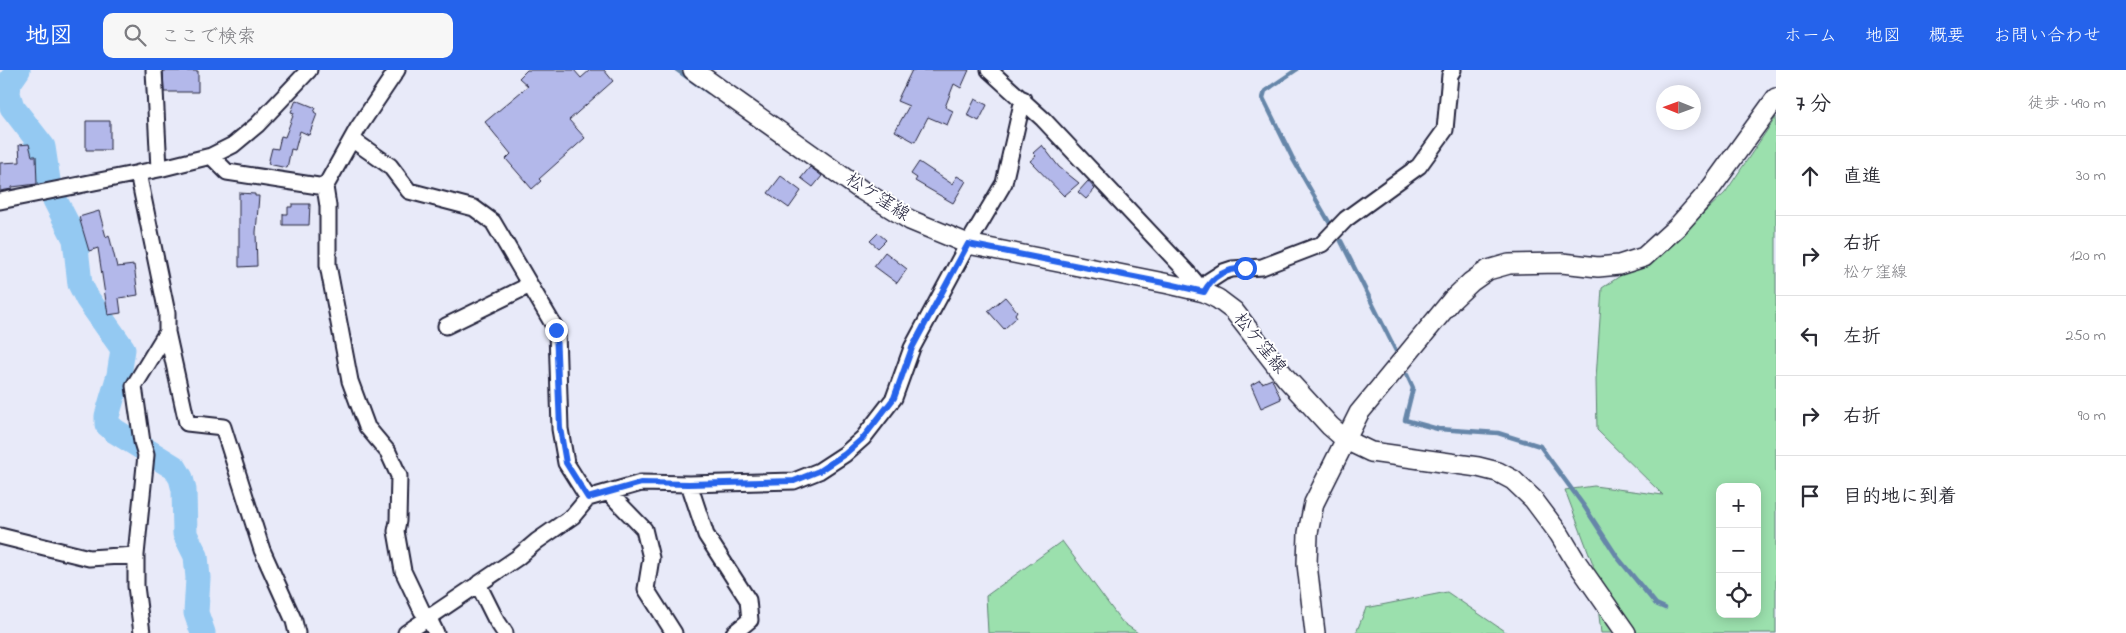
<!DOCTYPE html>
<html lang="ja">
<head>
<meta charset="utf-8">
<style>
  body { margin:0; font-family:"Indie Flower","Klee One",sans-serif; background:#f7f7f7; color:#2b2b33 }
  .controls { position:absolute; right:15px; bottom:15px; display:grid; overflow:hidden; border-radius:10px; box-shadow:0 2px 12px #0003 }
  .controls button { width:45px; height:45px; display:grid; place-items:center; padding:0; border:0; border-bottom:1px solid #e1e1e2; background:#fff; color:#2b2b33; font:25px sans-serif }
  .compass { position:absolute; left:1656px; top:15px; width:45px; height:45px; border-radius:50%; background:#fff; box-shadow:0 2px 12px #0003; rotate:271deg }
  .stop { position:absolute; width:15px; height:15px; margin:-11px; border:4px solid #2563eb; border-radius:50%; background:#fff }
  .stop.end { background:#2563eb; border-color:#fff; box-shadow:0 1px 5px #0008 }
  .list { margin:0; padding:0; list-style:none }
  h2 { display:flex; justify-content:space-between; align-items:center; height:65px; margin:0; padding:0 20px; font-size:21px }
  h2 small { font-size:16px; font-weight:400; color:#7c7c81 }
  .list li { display:grid; grid-template-columns:32px 1fr auto; gap:15px; align-items:center; box-sizing:border-box; height:80px; padding:0 20px; border-top:1px solid #e1e1e2 }
  .list b { display:block; font-size:19px; white-space:nowrap }
  .list p { margin:0; font-size:16px; white-space:nowrap; color:#7c7c81 }
  .list em { font-size:16px; font-style:normal; color:#7c7c81 }
  .icon { flex:none; width:28px; height:28px; fill:none; stroke:currentColor; stroke-width:2; stroke-linecap:round; stroke-linejoin:round }
  .map { position:relative; flex:none; width:1776px; height:563px; overflow:hidden }
  header { display:flex; align-items:center; gap:30px; box-sizing:border-box; height:70px; padding:0 25px; background:#2563eb; color:#fff }
  header strong { font-size:24px }
  nav { display:flex; gap:28px; margin-inline-start:auto; font-size:18px }
  .search { width:350px; height:45px; background:#f7f7f7; display:flex; align-items:center; gap:12px; box-sizing:border-box; padding:0 18px; border-radius:10px; color:#7c7c81; font-size:19px }
  main { display:flex }
  aside { flex:1; background:#fff }
  .map>svg:first-child { display:block }
</style>
</head>
<body>
<header>
<strong>地図</strong>
<div class="search"><svg class="icon" aria-label="search" viewBox="0 0 24 24"><circle cx="10" cy="10" r="6"/><path d="M15 15l6 6"/></svg>ここで検索</div>
<nav><a>ホーム</a><a>地図</a><a>概要</a><a>お問い合わせ</a></nav>
</header>
<main>
<div class="map">
<svg width="1776" height="563" viewBox="0 0 1776 563">
  <rect width="100%" height="100%" fill="#e8eaf9"/>
  <filter id="ink" filterUnits="userSpaceOnUse"><feTurbulence type="fractalNoise" baseFrequency=".02" numOctaves="2"/><feDisplacementMap in="SourceGraphic" scale="10" xChannelSelector="R" yChannelSelector="G"/><feConvolveMatrix kernelMatrix="1 2 1 2 8 2 1 2 1" color-interpolation-filters="sRGB"/></filter>
  <g filter="url(#ink)">
    <path fill="#9be0ad" stroke="#5e8174" fill-rule="evenodd" d="M1776,47V563H1601L1593,494L1565,420L1594,416L1663,425L1597,360L1596,309L1602,218L1676,169L1725,123ZM1720,417H1757V544H1720Z
      M1062,471L1122,552L1138,563H988L986,526Z
      M1447,522L1507,563H1356L1366,538Z"/>
    <g fill="none" stroke-linecap="round" stroke-linejoin="round">
      <path stroke="#6686a9" stroke-width="4.5" d="M677,0L708,22
        M1296,0L1265,21L1263,28L1294,91L1329,152
        M1341,171L1396,281
        M1407,305L1413,318L1405,350L1438,359L1498,363L1540,376L1584,436L1618,488L1656,534L1665,538"/>
      <path stroke="#94c9f2" stroke-width="25" d="M18,0L9,13L8,24L12,37L43,77L48,110
        M55,130L75,169L80,214L87,228L123,279L119,305L107,346V354L115,361L175,398L181,408L184,420L185,464L196,486L198,508L196,543L203,563"/>
    </g>
    <path fill="#b3b8ea" stroke="#22223b" d="M527,0H574L581,8L590,0H604L613,11L569,50L585,68L539,109L541,111L532,119L506,89L511,84L485,52L528,16L519,8Z
      M912,0H969L961,18L954,14L945,37L953,41L947,55L928,47L915,72L895,61L909,36L897,31Z
      M163,1H198V22H164Z
      M975,29L987,35L979,51L967,45Z
      M296,30L316,38L314,42L317,44L309,65L300,61L295,80L291,79L287,98L268,94L272,78L278,79L281,66L285,67L294,43L291,42Z
      M86,51H110V80H86Z
      M29,74L32,86H36L37,114L12,117V119L0,121V93L20,92L19,75Z
      M1042,75L1059,97L1079,113L1064,126L1030,91L1036,86L1033,83Z
      M919,92L952,114L957,106L966,111L953,133L915,111L917,108L911,104Z
      M810,97L822,106L813,117L801,108Z
      M781,106L801,121L789,138L768,123Z
      M1088,111L1095,119L1086,129L1078,122Z
      M239,123L255,124V126H259L256,162L257,196L239,197Z
      M292,134H310L309,155H283V144H288V137H292Z
      M99,141L106,167L109,165L117,197L134,195L138,225L119,228L121,243L108,245L98,178L89,181L79,147Z
      M878,163L886,170L878,178L870,171Z
      M885,182L907,199L897,213L874,196Z
      M1005,227L1017,241L1015,244L1017,247L1004,259L988,241Z
      M1272,309L1281,329L1261,338L1251,315L1260,310L1262,313Z"/>
    <g fill="none" stroke-linecap="round" stroke-linejoin="round">
      <g stroke="#22223b" stroke-width="19">
        <path id="minor" d="M154,0L159,99
          M397,0L358,58L325,117L328,136V195L350,311L367,357L388,382L399,406L398,451L396,461L403,501L422,541L428,547L436,563
          M989,0L1043,49L1187,202L1204,222L1209,211L1223,202L1232,199L1262,197L1322,174L1346,149L1419,96L1445,60L1450,5L1453,0
          M353,70L390,96L409,121L474,138L493,152L557,261L560,359L566,393L588,428
          M211,86L227,102L325,117
          M138,103L167,243V262L134,316L142,372L146,385L136,485V516L142,563
          M0,131L159,99L211,86L233,75L257,55L309,0
          M446,256L530,215
          M167,262L187,353L223,357L262,480L294,551L297,563
          M689,414L706,465L748,530L750,550L734,563
          M609,423L644,459L651,488L646,519L674,563
          M0,466L89,488L136,485
          M478,514L495,548L505,563
          M406,563L517,488L537,471L573,446L588,428L641,413L689,414L794,411L819,401L845,384L863,368L894,328L912,278L968,174L1004,113L1023,29"/>
      </g>
      <g stroke="#22223b" stroke-width="22">
        <path id="tertiary" d="M693,0L860,119L910,150L968,174L1169,214L1204,222L1218,229L1234,241L1286,308L1330,356L1346,370L1371,382L1478,397L1498,402L1513,410L1533,429L1560,465L1575,490L1626,563
          M1315,563L1307,494L1308,463L1314,433L1359,343L1452,230L1471,212L1488,200L1509,194L1562,193L1598,197L1619,195L1644,187L1677,157L1708,122L1776,28"/>
      </g>
      <use href="#minor" stroke="#fff" stroke-width="15"/>
      <use href="#tertiary" stroke="#fff" stroke-width="19"/>
    </g>
  </g>
  <g fill="none" stroke-linecap="round" stroke-linejoin="round" filter="url(#ink)">
    <path stroke="#2563eb" stroke-width="6" d="M556,260L560,358L566,393L588,428L641,413L689,414L794,411L819,401L845,384L863,368L894,328L912,278L968,174L1169,214L1204,222C1213,205 1226,199 1245,198"/>
  </g>
  <g text-anchor="middle" dominant-baseline="central" stroke-width="4" stroke-linejoin="round" paint-order="stroke">
    <g font-size="18" fill="#22223b" stroke="#fff">
      <text transform="translate(877 128) rotate(33)">松ケ窪線</text>
      <text transform="translate(1259 274) rotate(51)">松ケ窪線</text>
    </g>
  </g>
</svg>
<div class="controls">
<button>+</button>
<button>−</button>
<button><svg class="icon" aria-label="locate" viewBox="0 0 24 24"><circle cx="12" cy="12" r="6"/><path d="M12 2v4M12 18v4M2 12h4M18 12h4"/></svg></button>
</div>
<svg class="compass" viewBox="-18 -18 36 36"><path d="M0-13l5 13h-10z" fill="#e53935"/><path d="M0 13l5-13h-10z" fill="#7c7c81"/></svg>
<div class="stop" style="left:1245px;top:198px"></div>
<div class="stop end" style="left:556px;top:260px"></div>
</div>
<aside>
<h2>7 分<small>徒歩 · 490 m</small></h2>
<ul class="list">
<li><svg class="icon" aria-label="ahead" viewBox="0 0 24 24"><path d="M12 20V5M6 11l6-6 6 6"/></svg><div><b>直進</b></div><em>30 m</em></li>
<li><svg class="icon" aria-label="right" viewBox="0 0 24 24"><path d="M7 20v-9h11M14 6l5 5-5 5"/></svg><div><b>右折</b><p>松ケ窪線</p></div><em>120 m</em></li>
<li><svg class="icon" aria-label="left" viewBox="0 0 24 24"><path d="M17 20v-9H6M10 6l-5 5 5 5"/></svg><div><b>左折</b></div><em>250 m</em></li>
<li><svg class="icon" aria-label="right" viewBox="0 0 24 24"><path d="M7 20v-9h11M14 6l5 5-5 5"/></svg><div><b>右折</b></div><em>90 m</em></li>
<li><svg class="icon" aria-label="arrive" viewBox="0 0 24 24"><path d="M6 21V4h12l-3 4 3 4H6"/></svg><div><b>目的地に到着</b></div></li>
</ul>
</aside>
</main>
</body>
</html>
